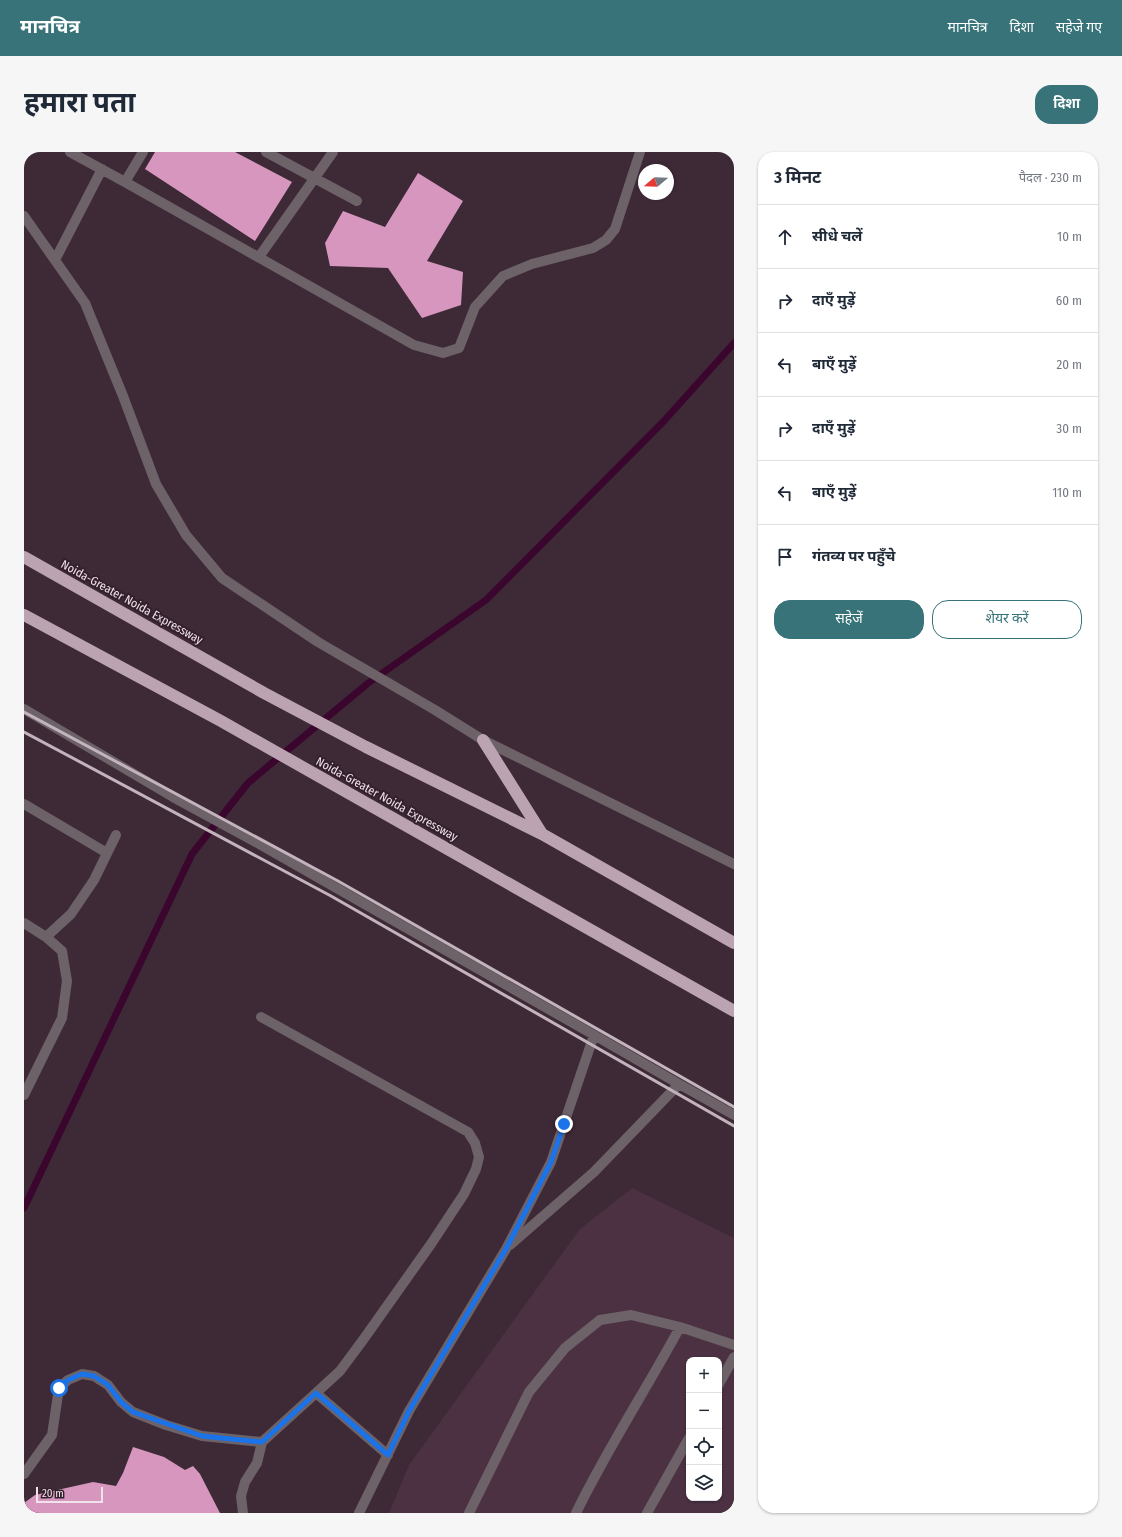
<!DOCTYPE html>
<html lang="hi">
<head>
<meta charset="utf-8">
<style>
  body { margin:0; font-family:"Fira Sans Condensed","Noto Sans Devanagari",sans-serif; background:#f6f6f7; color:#1f2937 }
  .controls { position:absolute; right:12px; bottom:12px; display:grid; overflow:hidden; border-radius:8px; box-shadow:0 1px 3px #0004 }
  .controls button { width:36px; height:36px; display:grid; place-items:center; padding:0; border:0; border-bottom:1px solid #e0e1e3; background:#fff; color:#1f2937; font:20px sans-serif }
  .compass { position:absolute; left:614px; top:12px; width:36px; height:36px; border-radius:50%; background:#fff; box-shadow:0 1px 3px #0004; rotate:251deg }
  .scale { position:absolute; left:12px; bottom:10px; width:67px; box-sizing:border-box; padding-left:4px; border:2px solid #f0e2ea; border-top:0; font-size:11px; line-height:14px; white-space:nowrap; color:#f0e2ea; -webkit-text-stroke:3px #34202c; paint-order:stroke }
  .stop { position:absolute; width:12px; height:12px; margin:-9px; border:3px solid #1a73e8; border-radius:50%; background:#fff }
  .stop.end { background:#1a73e8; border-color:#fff; box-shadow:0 1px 4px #0008 }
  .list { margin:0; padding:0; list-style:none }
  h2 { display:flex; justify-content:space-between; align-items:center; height:52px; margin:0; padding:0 16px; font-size:17px }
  h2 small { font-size:13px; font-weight:400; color:#747a83 }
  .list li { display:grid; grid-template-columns:26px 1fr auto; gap:12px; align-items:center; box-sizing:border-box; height:64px; padding:0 16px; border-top:1px solid #e0e1e3 }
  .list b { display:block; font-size:15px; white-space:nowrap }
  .list em { font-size:13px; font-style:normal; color:#747a83 }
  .actions { display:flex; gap:8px; padding:12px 16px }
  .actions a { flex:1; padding:9px 0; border:1px solid #377378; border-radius:16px; text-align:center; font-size:14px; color:#377378 }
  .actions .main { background:#377378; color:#fff }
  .icon { flex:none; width:22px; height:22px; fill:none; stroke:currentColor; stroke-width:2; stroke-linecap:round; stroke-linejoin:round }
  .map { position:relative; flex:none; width:710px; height:1361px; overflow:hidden; border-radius:16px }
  header { display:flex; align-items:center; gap:24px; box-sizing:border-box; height:56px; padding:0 20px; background:#377378; color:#fff }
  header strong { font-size:19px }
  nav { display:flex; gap:22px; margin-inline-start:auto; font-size:14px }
  .intro { display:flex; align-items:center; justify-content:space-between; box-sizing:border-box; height:96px; padding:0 24px }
  h1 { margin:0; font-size:28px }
  .button { padding:10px 18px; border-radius:16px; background:#377378; color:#fff; font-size:14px; font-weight:700 }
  main { display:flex; gap:24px; padding:0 24px }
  aside { flex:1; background:#fff; border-radius:16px; box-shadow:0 1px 3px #0004 }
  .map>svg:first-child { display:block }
</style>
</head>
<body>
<header>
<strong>मानचित्र</strong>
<nav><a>मानचित्र</a><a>दिशा</a><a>सहेजे गए</a></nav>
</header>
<div class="intro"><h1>हमारा पता</h1><a class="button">दिशा</a></div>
<main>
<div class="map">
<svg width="710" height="1361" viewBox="0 0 710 1361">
  <rect width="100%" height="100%" fill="#3e2a37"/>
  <path fill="#4b3142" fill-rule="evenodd" d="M608,1036L710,1086V1361H365L385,1313L556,1077ZM665,1208H695V1346H665Z"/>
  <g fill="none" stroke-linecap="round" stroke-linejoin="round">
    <path stroke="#3b062d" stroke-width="7" d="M0,1056L168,702L224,631L343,532L462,448L639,270L710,191"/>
  </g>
  <path fill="#d696be" d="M131,0H211L268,30L231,89L121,17Z
    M394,21L439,49L403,109L439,120L437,153L398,166L364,116L306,114L301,91L319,59L361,75Z
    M109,1295L140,1305L161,1318L169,1314L176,1322L196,1361H0V1351L11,1343L69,1330L92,1334L99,1321Z"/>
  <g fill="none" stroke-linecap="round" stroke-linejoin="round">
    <path stroke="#6c6268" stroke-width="10" d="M46,0L101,30L390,193L419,201L435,196L451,155L479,124L508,112L569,96L582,88L591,77L616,0
      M242,0L333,49
      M101,30L119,0
      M0,64L61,151L99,244L132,332L162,383L198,426L294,490L411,558L459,588L710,712
      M235,105L309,0
      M31,108L78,17
      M0,557L149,645L230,689L570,883L655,932L710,963
      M0,652L83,701
      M0,771L22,785L38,799L43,829L38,866L0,943
      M22,785L47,762L70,728L92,683
      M237,865L444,980L451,991L455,1005L452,1017L440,1042L407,1092L339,1188L316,1219L292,1241
      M486,1093L570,1020L655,932
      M695,1232L710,1205
      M0,1322L28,1283L35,1236L44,1228L58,1222L70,1224L84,1233L97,1250L109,1260L142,1273L178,1284L238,1290L292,1241L364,1303
      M219,1361L217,1344L221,1330L233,1311L238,1290
      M335,1361L385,1259L482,1097L527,1010L570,883
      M445,1361L505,1240L541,1196L576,1168L607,1163L656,1175L710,1193
      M552,1361C583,1297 622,1238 656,1175
      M623,1361L665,1286"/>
    <path stroke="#bca3b2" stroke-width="12" d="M0,405L240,541L342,595L518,682L710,791
      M0,463L197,569L710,859
      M459,588L518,682"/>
    <path stroke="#c2b3bc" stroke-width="3" d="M0,560L314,729L710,955
      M0,580L307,744L710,974"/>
  </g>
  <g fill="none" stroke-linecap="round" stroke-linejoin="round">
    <path stroke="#1a73e8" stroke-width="5" d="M35,1236L44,1228L58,1222L70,1224L84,1233L97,1250L109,1260L178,1284L238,1290L292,1241L364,1303L385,1259L482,1097L527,1010L540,972"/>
  </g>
  <g text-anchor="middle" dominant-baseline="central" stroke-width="4" stroke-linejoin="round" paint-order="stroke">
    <g font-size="12" fill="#f0e2ea" stroke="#34202c">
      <text transform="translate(108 450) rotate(29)">Noida-Greater Noida Expressway</text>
      <text transform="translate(363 647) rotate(29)">Noida-Greater Noida Expressway</text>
    </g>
  </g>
</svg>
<div class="controls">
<button>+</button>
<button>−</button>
<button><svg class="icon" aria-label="locate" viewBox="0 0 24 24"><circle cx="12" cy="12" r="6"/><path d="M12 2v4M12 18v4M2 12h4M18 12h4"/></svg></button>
<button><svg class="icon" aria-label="layers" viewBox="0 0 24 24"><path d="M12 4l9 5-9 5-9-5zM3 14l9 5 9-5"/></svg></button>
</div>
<svg class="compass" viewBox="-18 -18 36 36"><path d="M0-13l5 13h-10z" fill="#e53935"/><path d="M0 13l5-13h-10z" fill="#747a83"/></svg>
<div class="scale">20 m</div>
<div class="stop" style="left:35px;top:1236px"></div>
<div class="stop end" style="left:540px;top:972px"></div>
</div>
<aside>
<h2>3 मिनट<small>पैदल · 230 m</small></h2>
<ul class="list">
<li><svg class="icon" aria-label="ahead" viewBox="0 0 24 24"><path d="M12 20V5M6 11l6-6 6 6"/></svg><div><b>सीधे चलें</b></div><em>10 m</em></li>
<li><svg class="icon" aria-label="right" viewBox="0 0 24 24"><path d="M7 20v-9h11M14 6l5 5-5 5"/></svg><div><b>दाएँ मुड़ें</b></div><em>60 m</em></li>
<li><svg class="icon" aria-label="left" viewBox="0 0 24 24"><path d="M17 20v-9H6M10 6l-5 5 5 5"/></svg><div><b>बाएँ मुड़ें</b></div><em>20 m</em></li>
<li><svg class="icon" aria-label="right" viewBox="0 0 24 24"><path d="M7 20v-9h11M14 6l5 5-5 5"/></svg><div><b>दाएँ मुड़ें</b></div><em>30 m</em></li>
<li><svg class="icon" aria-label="left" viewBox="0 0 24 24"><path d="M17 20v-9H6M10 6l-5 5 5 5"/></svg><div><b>बाएँ मुड़ें</b></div><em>110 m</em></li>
<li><svg class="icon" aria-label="arrive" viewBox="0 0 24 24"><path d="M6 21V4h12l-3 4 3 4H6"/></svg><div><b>गंतव्य पर पहुँचे</b></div></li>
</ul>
<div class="actions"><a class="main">सहेजें</a><a>शेयर करें</a></div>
</aside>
</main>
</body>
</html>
